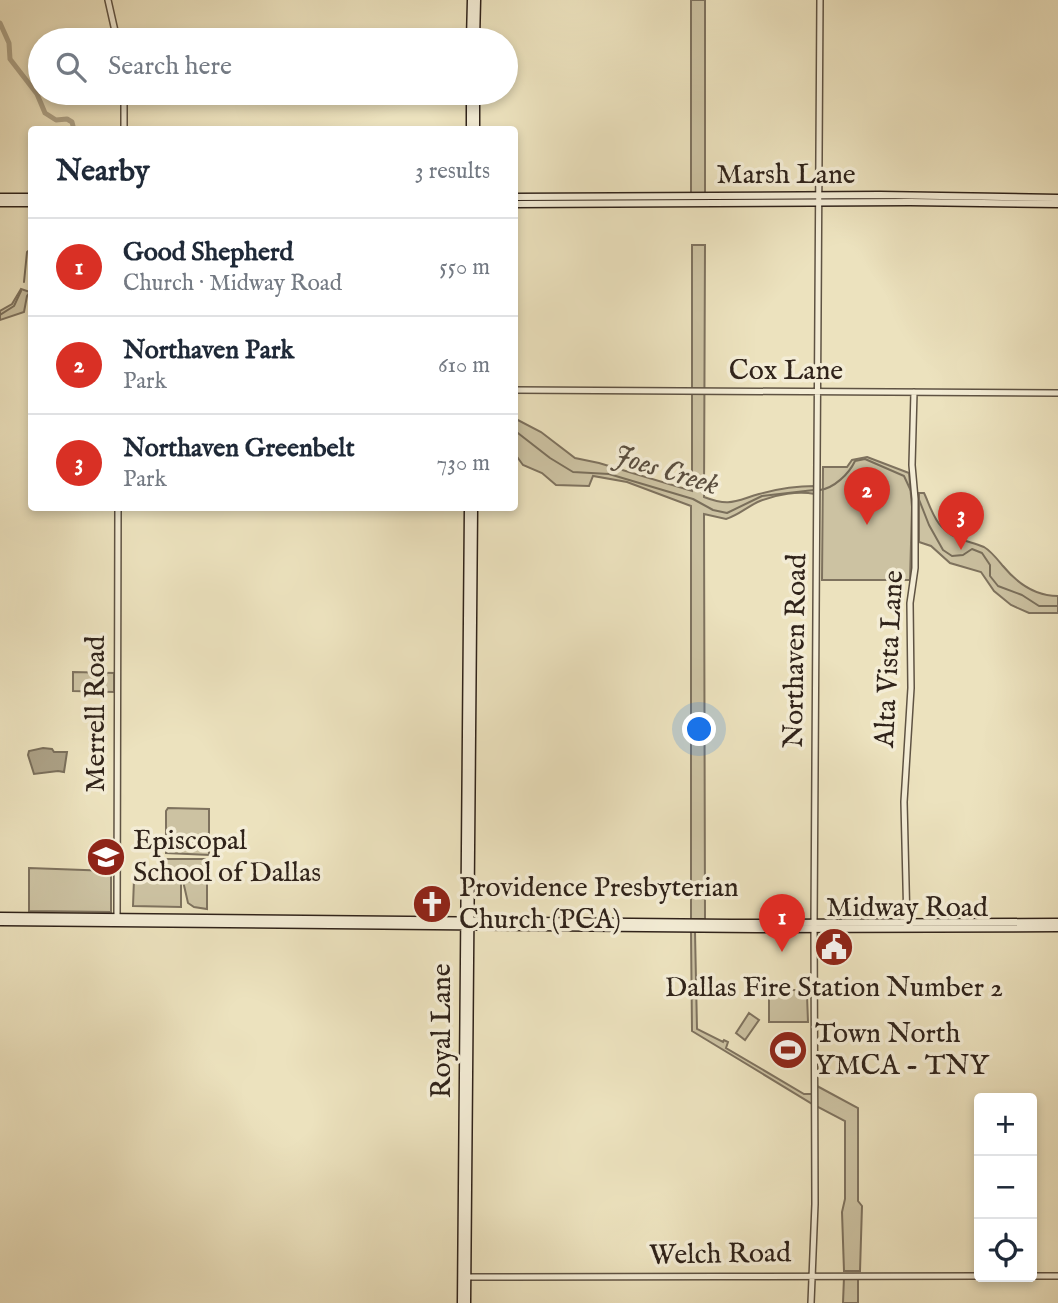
<!DOCTYPE html>
<html lang="en">
<head>
<meta charset="utf-8">
<style>
  body { margin:0; font-family:"IM FELL English",serif; background:#f2f2f3; color:#1f2937 }
  .controls { position:absolute; right:21px; bottom:21px; display:grid; overflow:hidden; border-radius:7px; box-shadow:0 4px 10px #0003 }
  .controls button { width:63px; height:63px; display:grid; place-items:center; padding:0; border:0; border-bottom:2px solid #e0e1e3; background:#fff; color:#1f2937; font:35px sans-serif }
  .you { position:absolute; left:700px; top:730px; width:24px; height:24px; margin:-18px; border:5px solid #fff; border-radius:50%; background:#1a73e8; box-shadow:0 0 0 10px #1a73e833 }
  .badge { display:grid; place-items:center; width:46px; height:46px; border-radius:50%; background:#d93025; color:#fff; font-size:23px; font-weight:700 }
  .pin { position:absolute; translate:-50% -58px; filter:drop-shadow(0 2px 4px #0008) }
  .pin::after { content:''; position:absolute; top:37px; width:24px; height:21px; background:inherit; clip-path:polygon(0 0,100% 0,50% 100%) }
  .list { margin:0; padding:0; list-style:none }
  h2 { display:flex; justify-content:space-between; align-items:center; height:91px; margin:0; padding:0 28px; font-size:30px }
  h2 small { font-size:23px; font-weight:400; color:#747a83 }
  .list li { display:grid; grid-template-columns:46px 1fr auto; gap:21px; align-items:center; box-sizing:border-box; height:98px; padding:0 28px; border-top:2px solid #e0e1e3 }
  .list b { display:block; font-size:26px; white-space:nowrap }
  .list p { margin:0; font-size:23px; white-space:nowrap; color:#747a83 }
  .list em { font-size:23px; font-style:normal; color:#747a83 }
  .icon { flex:none; width:38px; height:38px; fill:none; stroke:currentColor; stroke-width:2; stroke-linecap:round; stroke-linejoin:round }
  .map { position:relative; flex:none; width:1058px; height:1303px; overflow:hidden }
  .search { position:absolute; background:#fff; box-shadow:0 4px 10px #0003; left:28px; top:28px; width:490px; height:77px; display:flex; align-items:center; gap:18px; box-sizing:border-box; padding:0 24px; border-radius:38px; color:#747a83; font-size:26px }
  .panel { position:absolute; background:#fff; box-shadow:0 4px 10px #0003; left:28px; top:126px; width:490px; height:385px; border-radius:7px }
  .map>svg:first-child { display:block }
</style>
</head>
<body>
<div class="map">
<svg width="1058" height="1303" viewBox="0 0 1058 1303">
  <rect width="100%" height="100%" fill="#ece2be"/>
  <filter id="stains"><feTurbulence type="fractalNoise" baseFrequency=".00286" numOctaves="4"/><feColorMatrix values="0 0 0 0 .2 0 0 0 0 .09 0 0 0 0 .02 0 0 0 .5 -.17"/></filter>
  <radialGradient id="worn" r=".72"><stop offset=".6" stop-color="#630" stop-opacity="0"/><stop offset="1" stop-color="#630" stop-opacity=".3"/></radialGradient>
  <path fill="#ccc2a2" stroke="#7e725e" stroke-width="2" d="M691,0H705V194H691Z
    M692,245H705L704,497C730,507 735,501 759,494C777,489 797,486 815,486V494C798,491 777,494 760,501C748,506 739,515 726,519L704,514L705,919H691V506L627,482L593,476L589,486L556,485L542,473L523,465L515,454L514,418L541,432L575,458L599,463L692,491Z
    M21,289L30,292L27,296L24,312L0,320V311L12,304Z
    M867,457L909,473L912,507L910,580H822L823,467H847L852,460Z
    M919,493H924C929,503 933,518 941,526C955,541 967,540 984,547C991,551 998,560 1003,566C1017,583 1035,596 1058,596V613H1029L1011,605L994,591L981,572L950,563L931,546L919,542Z
    M73,672L114,673V692L73,691Z
    M168,808L209,809V855L166,853V811Z
    M160,859H206L207,872L160,873Z
    M29,868L111,871V912L29,911Z
    M134,879L181,880V907L133,906Z
    M183,881L207,882V909L194,907L188,903Z
    M691,932H695L697,1029L723,1042L724,1040L728,1042L726,1048L804,1094H813L814,1105L692,1031Z
    M769,990H803L807,995L808,1022H769Z
    M749,1013L759,1020L745,1040L736,1033Z
    M817,1086L858,1108V1201L862,1206L860,1271H844L842,1212L845,1199V1121L816,1106Z
    M844,1277H858V1303H843Z"/>
  <path fill="#aca186" stroke="#7a6f5b" stroke-width="2" d="M43,748L52,749L54,752H67L64,772L58,771L34,774L28,755L29,751Z"/>
  <g fill="none" stroke-linecap="round" stroke-linejoin="round">
    <path stroke="#7a6f5b" stroke-width="2" d="M24,282L27,252L32,248
      M0,315L14,306L21,291
      M514,430L550,458L573,472L609,474L693,499L713,510L727,513L762,496L814,490
      M820,490C834,488 849,474 855,461L865,459L904,476L911,491
      M918,497L929,525L943,550L952,556L963,555L972,549L982,553L990,565V576L998,586L1022,595L1039,606H1058"/>
    <path stroke="#aca186" stroke-width="5" d="M0,23L9,43L10,59L37,94L45,113L56,120L67,119L72,122L74,130"/>
    <g stroke="#5f5343" stroke-width="8">
      <path id="tertiary" d="M108,0L117,40
        M124,130V93
        M514,390L1058,393
        M117,921L118,508
        M907,925L904,802L911,688L910,603L915,568V499L912,465L914,392
        M1032,1276H1058
        M465,1277C636,1278 808,1275 979,1276
        M811,1303L815,1204L814,923L820,0"/>
    </g>
    <g stroke="#30231a" stroke-width="9">
      <path id="secondary" d="M470,40L471,0
        M476,40L477,0
        M470,130V93
        M476,130V93
        M0,197H32
        M514,197L880,195L1058,198
        M0,203H32
        M514,204L910,202L1058,204
        M0,916L731,923L1058,922
        M0,922L757,929L1058,928
        M461,1303L468,508
        M467,1303L474,508"/>
    </g>
    <use href="#tertiary" stroke="#f3ecd5" stroke-width="5"/>
    <use href="#secondary" stroke="#f3ecd5" stroke-width="6"/>
  </g>
  <defs>
    <g id="school-disc" transform="scale(2.0125)"><circle r="9.5" fill="#8f2418" stroke="#f3ecd5"/><path d="M0-5L7-2L0 1L-7-2ZM-4 1L0 2.5L4 1V4Q0 6-4 4Z" fill="#fff"/></g>
    <g id="church-disc" transform="scale(2.0125)"><circle r="9.5" fill="#8f2418" stroke="#f3ecd5"/><path d="M-1.2-6h2.4v3.5h3.3v2.4h-3.3V6h-2.4V-.1h-3.3v-2.4h3.3Z" fill="#fff"/></g>
    <g id="civic-disc" transform="scale(2.0125)"><circle r="9.5" fill="#8f2418" stroke="#f3ecd5"/><path d="M-.6-6.5H3V-4.5H.6V-3L4-1V1h2V6H-6V1h2V-1L-.6-3ZM-1.2 2.5V6h2.4V2.5Z" fill="#fff"/></g>
    <g id="stadium-disc" transform="scale(2.0125)"><circle r="9.5" fill="#8f2418" stroke="#f3ecd5"/><path d="M0-5a6.5 5 0 1 0 0 10a6.5 5 0 1 0 0-10ZM-3.5-1.8h7v3.6h-7Z" fill="#fff"/></g>
  </defs>
  <g fill-rule="evenodd">
    <use href="#school-disc" x="106" y="857"/>
    <use href="#church-disc" x="432" y="904"/>
    <use href="#civic-disc" x="834" y="947"/>
    <use href="#stadium-disc" x="788" y="1050"/>
  </g>
  <g text-anchor="middle" dominant-baseline="central" stroke-width="7" stroke-linejoin="round" paint-order="stroke">
    <g font-size="28" fill="#30231a" stroke="#f3ecd5">
      <text x="786" y="175">Marsh Lane</text>
      <text x="786" y="371">Cox Lane</text>
      <text transform="translate(796 651) rotate(-89)">Northaven Road</text>
      <text transform="translate(890 659) rotate(-87)">Alta Vista Lane</text>
      <text transform="translate(96 714) rotate(-90)">Merrell Road</text>
      <text x="907" y="908">Midway Road</text>
      <text transform="translate(442 1031) rotate(-90)">Royal Lane</text>
      <text transform="translate(720 1255) rotate(-1)">Welch Road</text>
    </g>
    <g font-size="28" fill="#30231a" stroke="#f3ecd5" text-anchor="start">
      <text x="133" y="841">Episcopal<tspan x="133" dy="32">School of Dallas</tspan></text>
      <text x="459" y="888">Providence Presbyterian<tspan x="459" dy="32">Church (PCA)</tspan></text>
      <text x="834" y="988" text-anchor="middle">Dallas Fire Station Number 2</text>
      <text x="815" y="1034">Town North<tspan x="815" dy="32">YMCA - TNY</tspan></text>
    </g>
    <g font-size="30" font-style="italic" fill="#5b4f40" stroke="#f3ecd5">
      <text transform="translate(666 471) rotate(17)">Joes Creek</text>
    </g>
  </g>
  <rect width="100%" height="100%" filter="url(#stains)"/>
  <rect width="100%" height="100%" fill="url(#worn)"/>
</svg>
<div class="controls">
<button>+</button>
<button>−</button>
<button><svg class="icon" aria-label="locate" viewBox="0 0 24 24"><circle cx="12" cy="12" r="6"/><path d="M12 2v4M12 18v4M2 12h4M18 12h4"/></svg></button>
</div>
<div class="you"></div>
<div class="pin badge" style="left:782px;top:952px">1</div>
<div class="pin badge" style="left:867px;top:525px">2</div>
<div class="pin badge" style="left:961px;top:550px">3</div>
<div class="search"><svg class="icon" aria-label="search" viewBox="0 0 24 24"><circle cx="10" cy="10" r="6"/><path d="M15 15l6 6"/></svg>Search here</div>
<section class="panel">
<h2>Nearby<small>3 results</small></h2>
<ul class="list">
<li><span class="badge">1</span><div><b>Good Shepherd</b><p>Church · Midway Road</p></div><em>550 m</em></li>
<li><span class="badge">2</span><div><b>Northaven Park</b><p>Park</p></div><em>610 m</em></li>
<li><span class="badge">3</span><div><b>Northaven Greenbelt</b><p>Park</p></div><em>730 m</em></li>
</ul>
</section>
</div>
</body>
</html>
